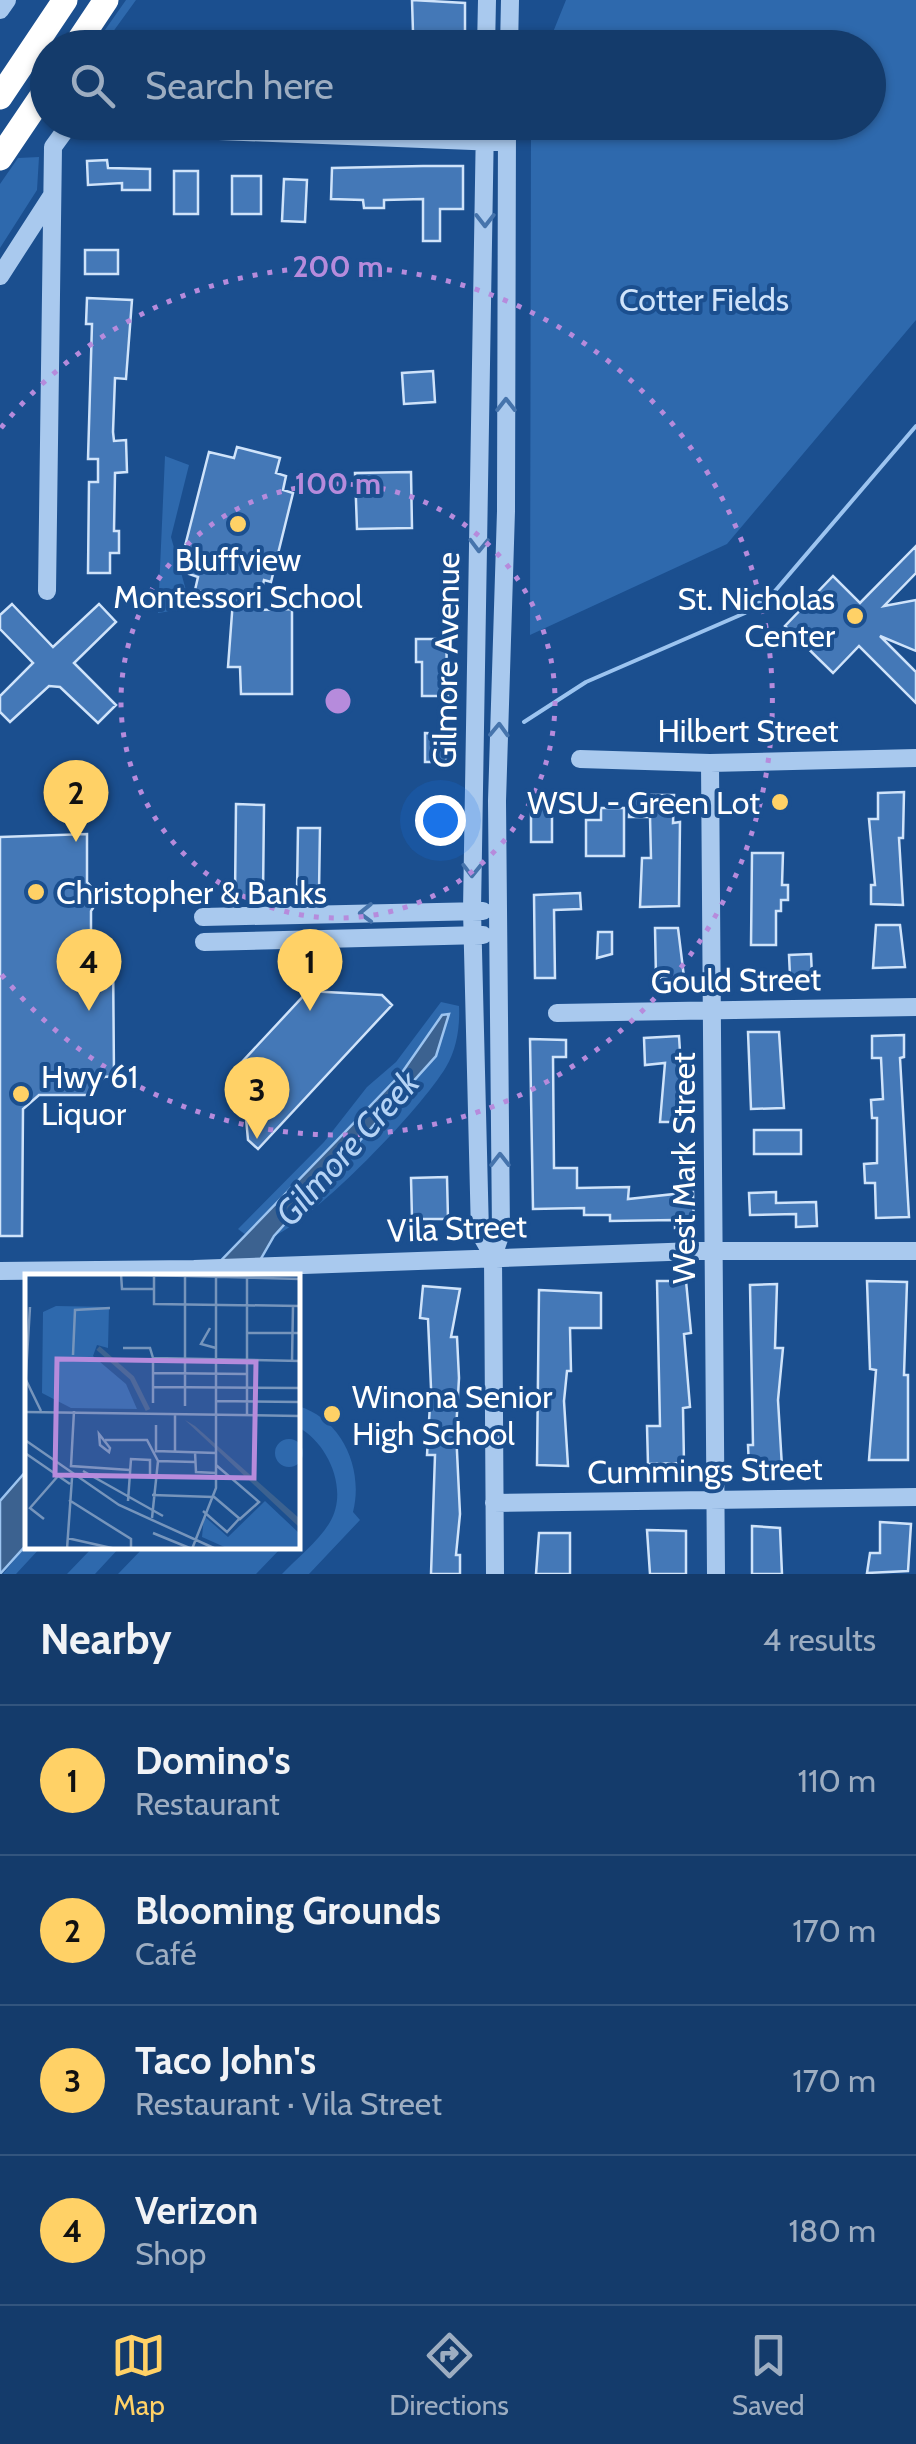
<!DOCTYPE html>
<html lang="en">
<head>
<meta charset="utf-8">
<style>
  body { margin:0; font-family:Cabin,sans-serif; background:#214673; color:#f1f3f6 }
  .you { position:absolute; left:440px; top:820px; width:35px; height:35px; margin:-25px; border:8px solid #fff; border-radius:50%; background:#1a73e8; box-shadow:0 0 0 15px #1a73e833 }
  .badge { display:grid; place-items:center; width:65px; height:65px; border-radius:50%; background:#ffd166; color:#111; font-size:32px; font-weight:700 }
  .pin { position:absolute; translate:-50% -82px; filter:drop-shadow(0 2px 5px #0008) }
  .pin::after { content:''; position:absolute; top:52px; width:35px; height:30px; background:inherit; clip-path:polygon(0 0,100% 0,50% 100%) }
  .list { margin:0; padding:0; list-style:none }
  h2 { display:flex; justify-content:space-between; align-items:center; height:130px; margin:0; padding:0 40px; font-size:42px }
  h2 small { font-size:32px; font-weight:400; color:#9dadc1 }
  .list li { display:grid; grid-template-columns:65px 1fr auto; gap:30px; align-items:center; box-sizing:border-box; height:150px; padding:0 40px; border-top:2px solid #33557e }
  .list b { display:block; font-size:38px; white-space:nowrap }
  .list p { margin:0; font-size:32px; white-space:nowrap; color:#9dadc1 }
  .list em { font-size:32px; font-style:normal; color:#9dadc1 }
  .icon { flex:none; width:55px; height:55px; fill:none; stroke:currentColor; stroke-width:2; stroke-linecap:round; stroke-linejoin:round }
  .map { position:relative; flex:none; width:916px; height:1574px; overflow:hidden }
  .search { position:absolute; background:#143b6b; box-shadow:0 2px 8px #0004; left:30px; right:30px; top:30px; height:110px; display:flex; align-items:center; gap:25px; box-sizing:border-box; padding:0 35px; border-radius:55px; color:#9dadc1; font-size:38px }
  .sheet { height:730px; background:#143b6b }
  nav { display:flex; justify-content:space-around; align-items:center; box-sizing:border-box; height:140px; border-top:2px solid #33557e; background:#143b6b; font-size:28px; color:#9dadc1 }
  nav a { display:grid; justify-items:center; gap:5px }
  nav .on { color:#ffd166 }
  .map>svg:first-child { display:block }
</style>
</head>
<body>
<div class="map">
<svg width="916" height="1574" viewBox="0 0 916 1574">
  <rect width="100%" height="100%" fill="#1b4f8f"/>
  <path fill="#2e69ad" d="M126,0H136L102,47H93Z
    M566,0H916V320L727,544L530,635L531,123L868,122V48L547,47Z
    M39,157L37,190L0,248V184L18,158Z
    M165,456L189,465L171,537L191,608L158,613Z
    M441,1002L459,1006C460,1026 457,1049 446,1067C421,1109 317,1217 274,1236L436,1056L449,1015H442L401,1074L246,1235L238,1229L324,1142L367,1087L396,1062Z
    M298,1406C342,1419 364,1469 353,1512L360,1520L309,1574H282C297,1558 319,1541 330,1522C349,1490 328,1443 298,1427Z
    M27,1544L41,1547L16,1574H3Z
    M93,1547H120L95,1574H67Z
    M144,1547V1546L282,1547L256,1574H118Z"/>
  <path fill="#3c6290" stroke="#9cc4f0" stroke-width="2.5" d="M449,1014L436,1056L274,1236L251,1276H206L401,1074L442,1015Z
    M27,1470V1544L0,1574V1501Z"/>
  <g fill="none" stroke-linecap="round" stroke-linejoin="round">
    <path stroke="#9cc4f0" stroke-width="4" d="M524,722L586,682L745,613L775,591L916,426"/>
  </g>
  <path fill="#4478b7" stroke="#cfe3fa" stroke-width="2.5" d="M412,0L465,3V32H413Z
    M107,160L108,168L150,169V190H122V183L88,185L87,161Z
    M423,166H463V209H440V241H423V199L384,200V208H364L363,200L331,199L332,168Z
    M174,171H198V214H174Z
    M232,176H261V214H232Z
    M284,179L307,180L305,222L282,221Z
    M85,250H118V274H85Z
    M87,298L132,300L126,379L115,378L113,432L114,441L126,440L127,472L115,473L114,531H119V553H110V573H88L89,482H98V459H88L92,324H86Z
    M433,371L435,402L404,404L402,373Z
    M237,447L280,458L276,473L286,476L283,490L293,493L271,582L264,580L257,610L292,609V694H241L240,667H228L233,600L195,590L198,577L189,574L194,557L183,554L209,452L234,458Z
    M411,472L412,528L357,529L355,473Z
    M916,546V573L884,606L916,600V651L880,636L916,672V703L859,646L833,673L785,626L833,576L860,603Z
    M12,604L53,647L99,604L116,622L74,663L116,705L98,723L60,687L49,686L10,722L0,712V696L33,663L0,629V615Z
    M416,639H446L448,696H422V662H416Z
    M425,733L447,734L446,762H425Z
    M904,792L903,838H899L903,905L871,904V885H875L869,819H878V793Z
    M630,795H674L673,823L680,822L679,906L640,907L642,858H651L650,817H629Z
    M552,800V842H531V801Z
    M236,804L264,805L263,896H235Z
    M601,808H624V856H586V820H601Z
    M298,828H320L319,892H297Z
    M87,834V882L100,897L91,911V954L113,953L114,1076L104,1077L90,1095H39L23,1109L22,1236H0V837Z
    M752,853H783L782,885H788V900H781V911H776V945H751Z
    M580,893L581,909L554,910L555,978H535L534,895Z
    M876,925H900L905,967L873,968Z
    M655,928H678L684,977L656,978Z
    M598,932H612V954L597,958Z
    M811,954L812,976H790L789,955Z
    M308,991L382,995L392,1005L258,1149L248,1140L241,1063Z
    M748,1032H779L784,1108L751,1109Z
    M904,1035V1057L900,1058L909,1217L876,1218L875,1183H865L864,1164L877,1163V1118H872L871,1100L883,1099L881,1058H872V1036Z
    M679,1036L681,1067L687,1068L688,1122H660L665,1063L645,1065L644,1038Z
    M530,1039L566,1040V1057H553L554,1168H577V1188L629,1187L628,1199L693,1192L694,1227L675,1228V1220L610,1221V1215H584V1208L533,1209Z
    M754,1130H801V1154H754Z
    M447,1177L448,1219H412L411,1178Z
    M776,1192V1203L816,1202L817,1226L796,1227V1214L750,1215L749,1193Z
    M657,1281H686L691,1333L684,1334L690,1407L683,1408L684,1463L648,1464L647,1426H660Z
    M867,1281L907,1282L904,1375H908V1460H869L876,1370L870,1369Z
    M777,1284L775,1348H783L778,1400L782,1467L749,1468L748,1445H753L750,1285Z
    M423,1286L460,1289L451,1337H457L459,1378L456,1431L460,1514L456,1555H460V1574H431L435,1455H427L431,1388L428,1319L420,1318Z
    M539,1290L601,1293V1328H570L571,1371H567L564,1401L568,1466L537,1465Z
    M880,1522L911,1524L908,1571L867,1573L870,1553H880Z
    M752,1526L780,1528L782,1574H752Z
    M647,1530L686,1531V1574H650Z
    M539,1533H570V1574H536Z"/>
  <g fill="none" stroke-linecap="round" stroke-linejoin="round">
    <path stroke="#a9c9ee" stroke-width="18" d="M0,10L7,0
      M486,48L487,0
      M509,48L510,0
      M485,122L472,910L480,1233L493,1256
      M0,276L51,197
      M47,591L53,147L69,125L497,142
      M580,759L710,763L916,758
      M710,763L716,1574
      M203,917L483,911
      M204,942L483,935
      M557,1013L916,1007
      M0,1271L194,1269L696,1251H916
      M494,1503L916,1497
      M495,1574L493,1256L501,1233L497,801L506,511L507,122"/>
    <path stroke="#fff" stroke-width="25" d="M74,48L106,0
      M0,97L65,0
      M0,158L48,87"/>
  </g>
  <defs><path id="oneway-chevron" d="M-2-3.5L2.5 0L-2 3.5" fill="none" stroke-width="1.6" stroke-linecap="round" stroke-linejoin="round" transform="scale(2.5)"/></defs>
  <g stroke="#4674ac">
    <use href="#oneway-chevron" transform="translate(485 220) rotate(90)"/>
    <use href="#oneway-chevron" transform="translate(506 405) rotate(-90)"/>
    <use href="#oneway-chevron" transform="translate(479 545) rotate(91)"/>
    <use href="#oneway-chevron" transform="translate(499 730) rotate(-88)"/>
    <use href="#oneway-chevron" transform="translate(472 870) rotate(91)"/>
    <use href="#oneway-chevron" transform="translate(366 913) rotate(179)"/>
    <use href="#oneway-chevron" transform="translate(500 1160) rotate(-90)"/>
  </g>
  <g fill="none" stroke="#b68bdc" stroke-width="5" stroke-dasharray="5 10">
    <circle cx="338" cy="701" r="217"/>
    <path d="M1 428A434 434 0 1 1 1 974"/>
  </g>
  <g fill="#ffd166" stroke="#1b4f8f" stroke-width="4">
    <circle cx="238" cy="524" r="10"/>
    <circle cx="855" cy="616" r="10"/>
    <circle cx="780" cy="802" r="10"/>
    <circle cx="36" cy="892" r="10"/>
    <circle cx="21" cy="1094" r="10"/>
    <circle cx="332" cy="1414" r="10"/>
  </g>
  <g text-anchor="middle" dominant-baseline="central" stroke-width="8" stroke-linejoin="round" paint-order="stroke">
    <g font-size="32" fill="#cfe3fa" stroke="#1b4f8f">
      <text x="704" y="299">Cotter Fields</text>
    </g>
    <g font-size="32" fill="#fff" stroke="#1b4f8f" text-anchor="start">
      <text x="238" y="559" text-anchor="middle">Bluffview<tspan x="238" dy="37">Montessori School</tspan></text>
      <text x="835" y="598" text-anchor="end">St. Nicholas<tspan x="835" dy="37">Center</tspan></text>
      <text x="760" y="802" text-anchor="end">WSU - Green Lot</text>
      <text x="56" y="892">Christopher &amp; Banks</text>
      <text x="41" y="1076">Hwy 61<tspan x="41" dy="37">Liquor</tspan></text>
      <text x="352" y="1396">Winona Senior<tspan x="352" dy="37">High School</tspan></text>
    </g>
    <g font-size="32" fill="#fff" stroke="#1b4f8f">
      <text transform="translate(446 660) rotate(-89)">Gilmore Avenue</text>
      <text x="748" y="730">Hilbert Street</text>
      <text transform="translate(736 980) rotate(-1)">Gould Street</text>
      <text transform="translate(683 1168) rotate(-90)">West Mark Street</text>
      <text transform="translate(457 1228) rotate(-2)">Vila Street</text>
      <text transform="translate(705 1470) rotate(-1)">Cummings Street</text>
    </g>
    <g font-size="35" font-style="italic" fill="#b5d3f5" stroke="#1b4f8f">
      <text transform="translate(347 1148) rotate(-48)">Gilmore Creek</text>
    </g>
  </g>
  <g transform="translate(25 1274)">
    <rect width="275" height="275" fill="#1b4f8f"/>
    <path d="M31,32L84,33L83,74L72,71L68,82L101,110L112,135L46,134L17,119L18,38ZM250 179a14 14 0 1 1 28 0a14 14 0 1 1-28 0ZM240,227L275,260V275H204L177,263L179,242L203,263Z" fill="#2e69ad"/>
    <path d="M160,146L170,152L275,245V254Z" fill="#3c6290"/>
    <path fill="none" stroke="#3c6290" stroke-width="5" d="M73,74L107,104L123,136"/>
    <path fill="none" stroke="#7695bc" stroke-width="2.5" d="M82,0L275,5M96,0L97,15H129M129,3V30L275,32M185,54L176,70L191,74M223,59H275M98,74H125L128,84M48,81L50,36L85,34M128,84L275,87M267,87L268,32M128,99L222,100M0,104L16,137M128,113L275,114M0,116L5,33M190,127L275,128M128,129V84M160,132V0M49,137L46,192L105,196M0,138L275,142M150,140V177M222,141V4M131,151V177L191,179M74,160L85,174L84,178L75,171ZM0,166L94,231L191,275M80,166H122L133,187M170,178L171,198L191,199M0,179L45,210M58,197L138,242M127,221L188,223M188,222L215,245L234,228L191,191M44,226L106,265V275M103,227L106,185L125,186V200M178,237L202,258L214,245M127,244L133,187L170,188M19,245L5,234L33,202M128,259L167,275M42,264L91,275M42,275L47,204M167,275L191,214V3"/>
    <path fill="#b68bdc" fill-opacity="0.15" stroke="#b68bdc" stroke-width="5" d="M32,85L231,88L229,204L30,201Z"/>
    <rect width="275" height="275" fill="none" stroke="#fff" stroke-width="5"/>
  </g>
  <circle cx="338" cy="701" r="15" fill="#b68bdc" stroke="#1b4f8f" stroke-width="5"/>
  <g font-size="30" text-anchor="middle" font-weight="bold" fill="#b68bdc" stroke="#1b4f8f" stroke-width="8" stroke-linejoin="round" paint-order="stroke">
    <text x="338" y="277">200 m</text>
    <text x="338" y="494">100 m</text>
  </g>
</svg>
<div class="you"></div>
<div class="pin badge" style="left:310px;top:1011px">1</div>
<div class="pin badge" style="left:76px;top:842px">2</div>
<div class="pin badge" style="left:257px;top:1139px">3</div>
<div class="pin badge" style="left:89px;top:1011px">4</div>
<div class="search"><svg class="icon" aria-label="search" viewBox="0 0 24 24"><circle cx="10" cy="10" r="6"/><path d="M15 15l6 6"/></svg>Search here</div>
</div>
<section class="sheet">
<h2>Nearby<small>4 results</small></h2>
<ul class="list">
<li><span class="badge">1</span><div><b>Domino's</b><p>Restaurant</p></div><em>110 m</em></li>
<li><span class="badge">2</span><div><b>Blooming Grounds</b><p>Café</p></div><em>170 m</em></li>
<li><span class="badge">3</span><div><b>Taco John's</b><p>Restaurant · Vila Street</p></div><em>170 m</em></li>
<li><span class="badge">4</span><div><b>Verizon</b><p>Shop</p></div><em>180 m</em></li>
</ul>
</section>
<nav>
<a class="on"><svg class="icon" aria-label="map" viewBox="0 0 24 24"><path d="M3 6l6-2 6 2 6-2v14l-6 2-6-2-6 2zM9 4v14M15 6v14"/></svg>Map</a>
<a><svg class="icon" aria-label="directions" viewBox="0 0 24 24"><path d="M12 3l9 9-9 9-9-9zM9 14v-3h6M13 9l2 2-2 2"/></svg>Directions</a>
<a><svg class="icon" aria-label="saved" viewBox="0 0 24 24"><path d="M7 4h10v16l-5-4-5 4z"/></svg>Saved</a>
</nav>
</body>
</html>
